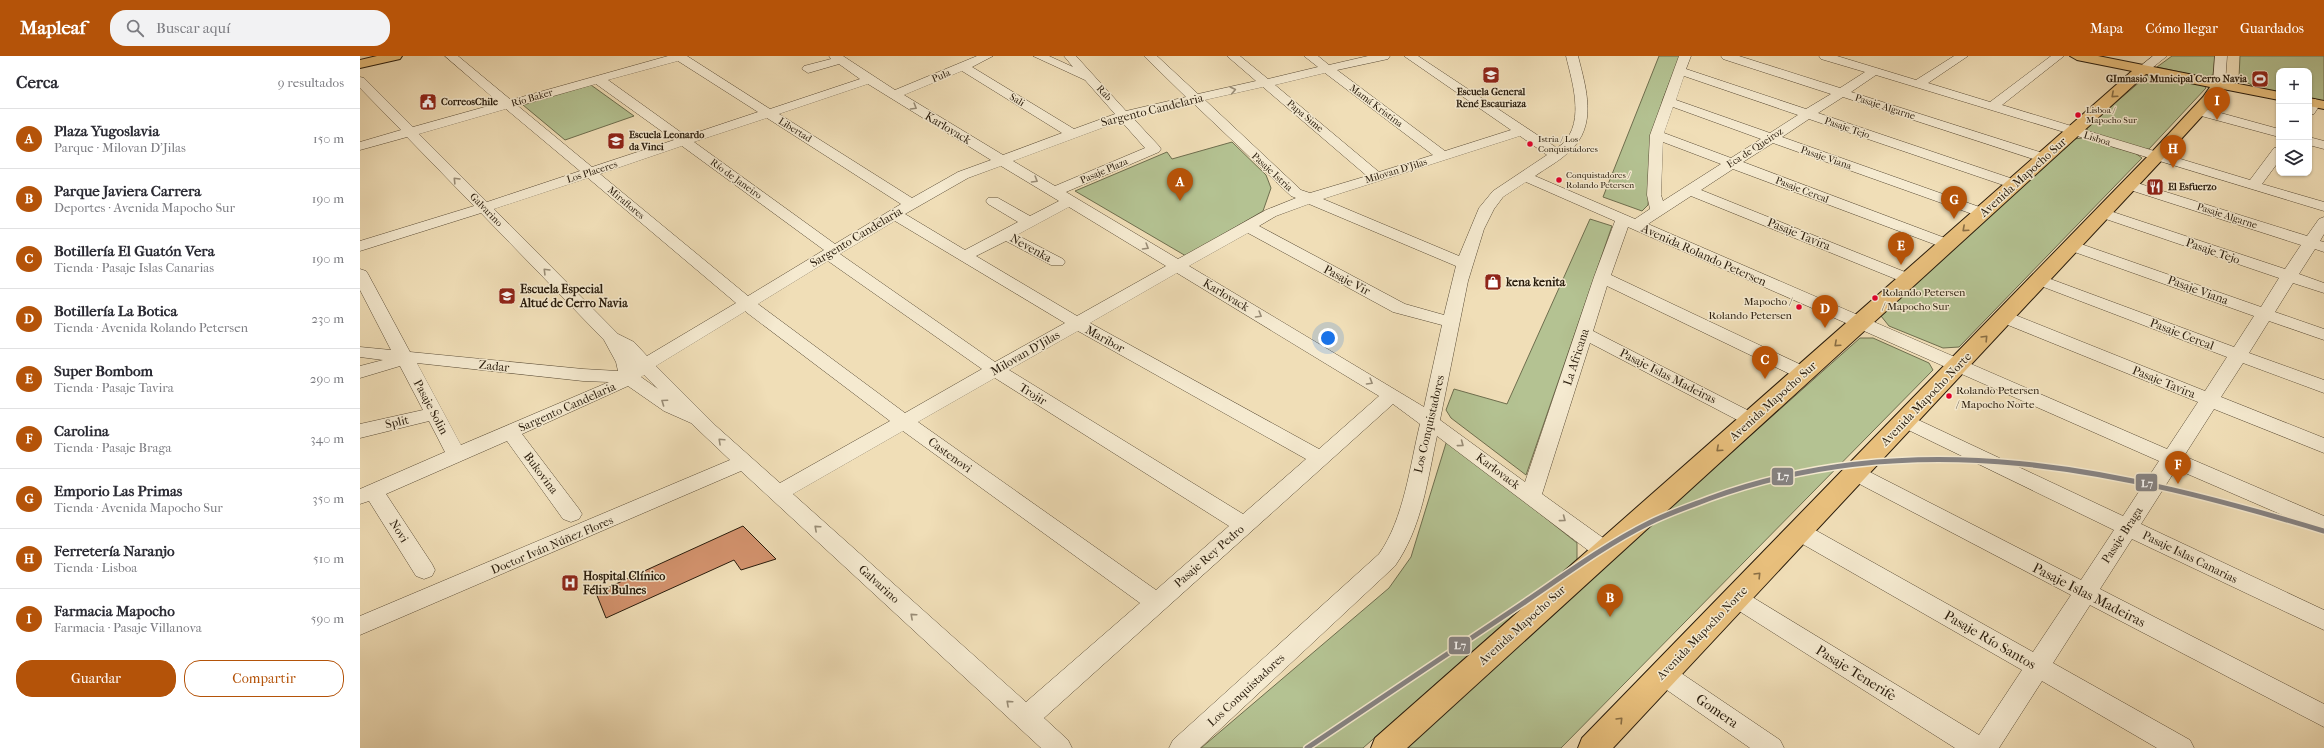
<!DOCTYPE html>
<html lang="es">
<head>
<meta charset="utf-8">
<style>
  body { margin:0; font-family:"IM FELL French Canon",serif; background:#f2f2f3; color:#2b2b33 }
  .controls { position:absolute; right:12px; top:12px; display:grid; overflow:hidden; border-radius:8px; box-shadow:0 1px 3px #0004 }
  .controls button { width:36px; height:36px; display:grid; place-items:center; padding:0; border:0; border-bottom:1px solid #e1e1e2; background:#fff; color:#2b2b33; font:20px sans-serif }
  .you { position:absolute; left:968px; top:282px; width:14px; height:14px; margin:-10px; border:3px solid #fff; border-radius:50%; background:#1a73e8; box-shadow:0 0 0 6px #1a73e833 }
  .badge { display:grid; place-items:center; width:26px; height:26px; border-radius:50%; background:#b45309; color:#fff; font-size:13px; font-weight:700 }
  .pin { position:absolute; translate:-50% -33px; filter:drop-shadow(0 1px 2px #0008) }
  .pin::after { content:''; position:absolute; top:21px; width:14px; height:12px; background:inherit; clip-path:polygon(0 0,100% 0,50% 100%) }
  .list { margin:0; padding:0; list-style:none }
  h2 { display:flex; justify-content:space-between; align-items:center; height:52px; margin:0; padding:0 16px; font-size:17px }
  h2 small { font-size:13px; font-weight:400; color:#7c7c81 }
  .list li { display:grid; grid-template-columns:26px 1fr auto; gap:12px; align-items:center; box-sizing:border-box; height:60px; padding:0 16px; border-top:1px solid #e1e1e2 }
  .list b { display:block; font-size:15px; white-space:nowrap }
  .list p { margin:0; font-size:13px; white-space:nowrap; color:#7c7c81 }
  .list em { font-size:13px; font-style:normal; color:#7c7c81 }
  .actions { display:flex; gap:8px; padding:12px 16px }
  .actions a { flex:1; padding:9px 0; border:1px solid #b45309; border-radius:16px; text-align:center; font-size:14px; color:#b45309 }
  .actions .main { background:#b45309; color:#fff }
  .icon { flex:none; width:22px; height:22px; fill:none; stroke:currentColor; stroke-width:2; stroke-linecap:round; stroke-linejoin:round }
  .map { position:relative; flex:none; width:1964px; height:692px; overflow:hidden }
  header { display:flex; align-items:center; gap:24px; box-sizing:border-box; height:56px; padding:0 20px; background:#b45309; color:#fff }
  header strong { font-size:19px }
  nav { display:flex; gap:22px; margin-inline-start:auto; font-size:14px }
  .search { width:280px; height:36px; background:#f2f2f3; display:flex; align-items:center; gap:10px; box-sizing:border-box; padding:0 14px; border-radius:16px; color:#7c7c81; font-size:15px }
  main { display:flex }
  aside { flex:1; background:#fff }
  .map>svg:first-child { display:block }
</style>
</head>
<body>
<header>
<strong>Mapleaf</strong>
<div class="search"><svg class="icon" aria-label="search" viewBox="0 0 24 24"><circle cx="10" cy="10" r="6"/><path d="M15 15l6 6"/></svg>Buscar aquí</div>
<nav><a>Mapa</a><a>Cómo llegar</a><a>Guardados</a></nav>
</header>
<main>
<aside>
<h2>Cerca<small>9 resultados</small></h2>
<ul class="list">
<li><span class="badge">A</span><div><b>Plaza Yugoslavia</b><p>Parque · Milovan D'Jilas</p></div><em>150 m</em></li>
<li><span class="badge">B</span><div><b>Parque Javiera Carrera</b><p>Deportes · Avenida Mapocho Sur</p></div><em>190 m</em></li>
<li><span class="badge">C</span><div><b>Botillería El Guatón Vera</b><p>Tienda · Pasaje Islas Canarias</p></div><em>190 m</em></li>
<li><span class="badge">D</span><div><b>Botillería La Botica</b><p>Tienda · Avenida Rolando Petersen</p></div><em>230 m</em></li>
<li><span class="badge">E</span><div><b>Super Bombom</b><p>Tienda · Pasaje Tavira</p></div><em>290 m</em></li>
<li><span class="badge">F</span><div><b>Carolina</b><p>Tienda · Pasaje Braga</p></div><em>340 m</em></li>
<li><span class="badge">G</span><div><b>Emporio Las Primas</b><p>Tienda · Avenida Mapocho Sur</p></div><em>350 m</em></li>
<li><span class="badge">H</span><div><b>Ferretería Naranjo</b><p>Tienda · Lisboa</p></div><em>510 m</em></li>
<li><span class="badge">I</span><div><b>Farmacia Mapocho</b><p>Farmacia · Pasaje Villanova</p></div><em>590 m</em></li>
</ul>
<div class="actions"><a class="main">Guardar</a><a>Compartir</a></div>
</aside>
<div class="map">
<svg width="1964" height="692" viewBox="0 0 1964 692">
  <rect width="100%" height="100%" fill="#f0deb7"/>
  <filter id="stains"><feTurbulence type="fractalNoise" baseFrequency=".005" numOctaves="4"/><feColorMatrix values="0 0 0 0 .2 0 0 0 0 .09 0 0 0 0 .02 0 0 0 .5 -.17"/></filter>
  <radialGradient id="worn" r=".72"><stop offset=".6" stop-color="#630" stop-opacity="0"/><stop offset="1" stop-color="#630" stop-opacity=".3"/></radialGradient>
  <path fill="#b4c292" stroke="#6e6e4e" d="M1299,0H1320L1303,43L1292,81L1288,149L1282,155L1243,141Z
    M1812,0H1855L1853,19L1843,21L1797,11Z
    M1880,0H1964V45L1949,42V15H1919V36L1895,31L1879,22Z
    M1789,18L1843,28L1846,32L1789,93H1780L1730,77L1726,72Z
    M231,29L274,60L205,84L163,49Z
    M1723,82L1775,97L1782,102L1599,291L1583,292L1529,270L1521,260L1713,83Z
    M872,86L906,119L911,132L903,155L826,200L715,135L807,96L812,103Z
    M1230,163L1252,170L1166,419L1091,362L1086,354L1094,333L1147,348Z
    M1500,282H1513L1569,307L1573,314L1201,692H1040Z
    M1087,384L1217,487V503L1003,692H841L1029,532L1051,501Z"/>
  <path fill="#d4936e" stroke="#281b0b" d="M383,470L416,503L381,514L374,504L246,562L236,537Z"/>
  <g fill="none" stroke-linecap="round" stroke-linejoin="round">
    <g stroke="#5a4c36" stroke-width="1">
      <path id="minor" d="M85,0H98L151,44L308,0H327L410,53L500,23L479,8L448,17L442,13L444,10L471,3L469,0H483L535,34L617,0H633L612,11L714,73L755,58L725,24L673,0H689L713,11L704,0H716L766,55L826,41L784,0H797L838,38L896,25L867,0H880L908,23L958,11L944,0H958L969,9L1008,0H1030L1028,3L977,14L1085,95L1151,74L1044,0H1058L1197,92C1227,72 1213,29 1206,0H1218C1226,32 1238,69 1210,95C1200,105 1186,112 1175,120L1275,163L1290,153L1287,139L1290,79L1319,0H1331L1326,13L1446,53L1471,38L1363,3L1361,0H1379L1480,32L1505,16L1461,3L1459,0H1477L1556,24L1594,0H1608L1568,27L1630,46L1691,0H1704L1642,49L1890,124L1914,92L1919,91V105L1902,128L1964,146V155L1516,19L1491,36L1689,99L1691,102L1689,105H1679L1483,41L1458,57L1659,125L1661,128L1654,132L1649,131L1449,63L1422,81L1628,154L1631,157L1628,160H1618L1413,87L1383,106L1593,185L1595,188L1593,191L1587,193L1373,113L1341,134L1555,220L1557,223L1555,226H1543L1331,140L1288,168L1807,393L1838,346L1638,265L1635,261L1638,257H1650L1845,335L1867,301L1673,227L1671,224L1673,221H1685L1874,291L1894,260L1706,193L1704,190L1706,187H1718L1901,251L1919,222L1737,160L1734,157L1737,154H1747L1925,213L1941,189L1764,132L1762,129L1764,126H1774L1947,180L1959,163L1964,161V178L1960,185L1964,186V196L1955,193L1939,218L1964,227V237L1933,227L1915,256L1964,273V284L1909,265L1889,297L1964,324V337L1883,307L1861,341L1964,382V397L1854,353L1824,400L1964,460V477L1816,413L1781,468L1964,554V574L1772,483L1740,533L1964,648V671L1730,549L1693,607L1830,684L1834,692H1797L1682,625L1639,692H1595L1368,548L1364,542L1368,536L1376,533L1384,536L1619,679L1662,614L1432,482L1429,476L1432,470L1440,468L1448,470L1673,596L1711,539L1488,422L1485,417L1488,412L1495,410L1502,412L1721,524L1754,474L1538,369L1535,365L1538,361L1545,359L1552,361L1763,460L1799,405L1268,171L1251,219L1450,313L1452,317L1450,321L1443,323L1436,321L1247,230L1233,275L1399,360L1402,364L1399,368L1392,370L1385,368L1230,287L1182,438L1253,489L1256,495L1253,501L1245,503L1237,501L1077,380C1067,426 1062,471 1035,510L840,692H809L813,684L1019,498C1044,463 1050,409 1060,368L1033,348L684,662L708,684L712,692H681L381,415L0,579V560L370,404L331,367L304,355L268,330L162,378L219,453L222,458L219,463L211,466L203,463L147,385L26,438L72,508L75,514L72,520L64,523L56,520L9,445L0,448V433L85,396L69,365L0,382V368L63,354L40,310L0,322V310L23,304L0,301V291L31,294L0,234V213L6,215L8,218L50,296L223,313L258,315L256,306L244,284L121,157L0,195V185L114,150L47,81L0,94V86L41,74L0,32V21L4,22L53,71L139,47ZM318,5L398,56L326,80L248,24ZM602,15L702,77L643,99L544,39ZM965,17L1073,99L1019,116L915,29ZM1324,20L1438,59L1410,77L1316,44ZM236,28L314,84L232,111L158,50ZM508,28L631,104L598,116L552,142L419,58ZM903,31L1007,120L950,137L941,134L845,44ZM833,47L931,140L936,142L906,154L818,203L706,136L799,96L801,93L799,90L772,61ZM1313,51L1401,83L1371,102L1304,77ZM146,53L220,115L127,146L59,78ZM407,62L541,148L475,188L334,86ZM761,65L785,92L695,130L653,105ZM1160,80L1187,99L1133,135L1119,152L1099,200L963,143ZM1303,86L1361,108L1303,145L1301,139ZM322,90L464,194L388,240L240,118ZM641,110L699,145L670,160L638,142H628L626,145L628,148L658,166L605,194L545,158L608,122ZM228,122L376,247L287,300L274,286L258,278L134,153ZM1166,126L1255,165L1234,221L1165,426L1080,364L1108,225L1124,173L1134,153L1143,141ZM949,148L1096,210L1084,259L1045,248L899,170L916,160ZM709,151L806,210L717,260L616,200L646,185L691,209H703L705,206L703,203L657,179ZM535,165L705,267L635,306L480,198ZM888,177L1033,256L1082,269L1064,351L829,210ZM468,205L622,313L545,357L398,248ZM817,217L1019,340L959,393L730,267ZM386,255V256L530,365L420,427L356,370L296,310ZM718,275L946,403L883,458L649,314ZM57,307L223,325L249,326L101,389ZM284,319L298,333L281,321ZM635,322L869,470L796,534L558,366ZM543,375L780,547L666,646L433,438Z
        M1793,0H1807L1787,16H1779L1777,13Z
        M1855,0H1867L1865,28L1859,32L1853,28Z
        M1955,43L1961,47L1954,58L1949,59V46Z
        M1839,51L1919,73V81L1834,58L1833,55L1834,52Z
        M1949,81L1964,85V93L1949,89Z
        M1303,608L1312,611L1420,684L1424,692H1390L1294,625L1291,618L1294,611Z"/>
    </g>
    <g stroke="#281b0b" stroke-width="2">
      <path id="major" d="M17,0H42L40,3L0,12V4Z
        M1710,0H1738L1919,36V44L1863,33L1854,47L1802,104L1253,692H1218L1222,682L1790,98L1843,41L1850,31L1786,18L1047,692H1011L1015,682L1772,15L1717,4Z
        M1949,42L1964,45V53L1949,50Z"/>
    </g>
    <use href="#minor" fill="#f5ead0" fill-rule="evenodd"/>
    <use href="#major" fill="#e8bf7c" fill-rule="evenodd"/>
    <g stroke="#f5ead0" stroke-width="8">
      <path id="metro-1" d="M947,692C1018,645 1088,597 1159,550C1202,521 1243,490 1289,467C1309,457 1330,450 1351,442C1557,367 1762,414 1964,475"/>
    </g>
    <use href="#metro-1" stroke="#868383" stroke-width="5"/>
  </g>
  <defs><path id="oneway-chevron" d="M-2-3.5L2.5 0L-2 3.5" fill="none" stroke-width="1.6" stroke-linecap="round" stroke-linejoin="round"/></defs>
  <g stroke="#998d77">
    <use href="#oneway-chevron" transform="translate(873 34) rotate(-13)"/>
    <use href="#oneway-chevron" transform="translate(554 51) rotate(31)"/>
    <use href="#oneway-chevron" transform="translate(96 124) rotate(-134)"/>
    <use href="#oneway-chevron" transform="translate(675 124) rotate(31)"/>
    <use href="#oneway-chevron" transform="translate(786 191) rotate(31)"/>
    <use href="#oneway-chevron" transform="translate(186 215) rotate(-135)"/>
    <use href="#oneway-chevron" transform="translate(899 259) rotate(31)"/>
    <use href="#oneway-chevron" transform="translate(1010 326) rotate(31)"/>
    <use href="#oneway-chevron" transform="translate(304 346) rotate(-145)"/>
    <use href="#oneway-chevron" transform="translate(361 385) rotate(-137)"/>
    <use href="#oneway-chevron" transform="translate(1101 388) rotate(37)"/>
    <use href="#oneway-chevron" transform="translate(1203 463) rotate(37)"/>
    <use href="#oneway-chevron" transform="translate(457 472) rotate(-138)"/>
    <use href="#oneway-chevron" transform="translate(553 560) rotate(-138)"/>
    <use href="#oneway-chevron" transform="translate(649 647) rotate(-138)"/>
  </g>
  <g stroke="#886d44">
    <use href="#oneway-chevron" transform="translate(1754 39) rotate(138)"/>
    <use href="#oneway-chevron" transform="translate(1605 173) rotate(138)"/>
    <use href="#oneway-chevron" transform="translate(1625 282) rotate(-46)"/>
    <use href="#oneway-chevron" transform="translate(1477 288) rotate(138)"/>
    <use href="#oneway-chevron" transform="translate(1359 393) rotate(138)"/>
    <use href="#oneway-chevron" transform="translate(1398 519) rotate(-46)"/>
    <use href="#oneway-chevron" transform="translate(1260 664) rotate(-46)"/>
  </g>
  <defs>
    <g id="school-square" transform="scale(0.9)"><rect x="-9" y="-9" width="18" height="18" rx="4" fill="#8f2418" stroke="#f5ead0"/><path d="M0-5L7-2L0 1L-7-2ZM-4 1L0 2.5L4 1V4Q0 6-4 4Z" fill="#fff"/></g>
    <g id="stadium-square" transform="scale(0.9)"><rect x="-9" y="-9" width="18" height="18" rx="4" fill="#8f2418" stroke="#f5ead0"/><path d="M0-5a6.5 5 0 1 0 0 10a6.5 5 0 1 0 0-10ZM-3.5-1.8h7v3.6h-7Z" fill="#fff"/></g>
    <g id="civic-square" transform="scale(0.9)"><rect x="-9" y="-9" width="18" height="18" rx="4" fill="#8f2418" stroke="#f5ead0"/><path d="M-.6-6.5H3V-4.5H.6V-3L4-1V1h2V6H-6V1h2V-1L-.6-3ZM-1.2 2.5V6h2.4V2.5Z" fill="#fff"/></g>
    <g id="restaurant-square" transform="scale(0.9)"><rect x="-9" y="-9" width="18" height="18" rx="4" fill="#8f2418" stroke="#f5ead0"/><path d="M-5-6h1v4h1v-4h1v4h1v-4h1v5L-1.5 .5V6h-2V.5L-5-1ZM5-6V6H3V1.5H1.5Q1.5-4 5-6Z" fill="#fff"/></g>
    <g id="shop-square" transform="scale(0.9)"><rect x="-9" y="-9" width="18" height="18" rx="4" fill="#8f2418" stroke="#f5ead0"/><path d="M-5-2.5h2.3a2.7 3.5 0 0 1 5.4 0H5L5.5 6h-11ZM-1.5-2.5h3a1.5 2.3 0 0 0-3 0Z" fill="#fff"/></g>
    <g id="hospital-square" transform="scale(0.9)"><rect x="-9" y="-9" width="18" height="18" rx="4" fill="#8f2418" stroke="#f5ead0"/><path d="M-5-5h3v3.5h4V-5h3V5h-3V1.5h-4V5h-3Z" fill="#fff"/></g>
  </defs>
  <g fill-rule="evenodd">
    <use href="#school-square" x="1131" y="19"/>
    <use href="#stadium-square" x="1900" y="23"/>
    <use href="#civic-square" x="68" y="46"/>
    <use href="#school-square" x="256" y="85"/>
    <use href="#restaurant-square" x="1795" y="131"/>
    <use href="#shop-square" x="1133" y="226"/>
    <use href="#school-square" x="147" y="240"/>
    <use href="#hospital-square" x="210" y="527"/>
  </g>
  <g fill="#e4002b" stroke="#f5ead0" stroke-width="1.5">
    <circle cx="1718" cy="59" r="3.5"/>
    <circle cx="1170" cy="88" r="3.5"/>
    <circle cx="1199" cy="124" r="3.5"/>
    <circle cx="1515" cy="242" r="3.5"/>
    <circle cx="1439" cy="251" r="3.5"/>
    <circle cx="1589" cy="340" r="3.5"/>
  </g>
  <g text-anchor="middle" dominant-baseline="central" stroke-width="3" stroke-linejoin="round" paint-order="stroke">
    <g font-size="9" fill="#281b0b" stroke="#f5ead0" text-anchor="start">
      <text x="1726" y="54">Lisboa /<tspan x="1726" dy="10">Mapocho Sur</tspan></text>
      <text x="1178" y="83">Istria / Los<tspan x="1178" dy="10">Conquistadores</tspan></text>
      <text x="1206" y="119">Conquistadores /<tspan x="1206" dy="10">Rolando Petersen</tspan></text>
    </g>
    <g font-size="10" fill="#281b0b" stroke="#f5ead0">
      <text transform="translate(581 20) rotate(-23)">Pula</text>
      <text transform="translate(744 37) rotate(47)">Rab</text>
      <text transform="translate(172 42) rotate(-16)">Río Baker</text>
      <text transform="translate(657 44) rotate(32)">Sali</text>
      <text transform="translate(1016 50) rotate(37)">Mamá Kristina</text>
      <text transform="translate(1525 51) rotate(18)">Pasaje Algarne</text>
      <text transform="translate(945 60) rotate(40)">Papa Sime</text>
      <text transform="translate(1487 72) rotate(19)">Pasaje Tejo</text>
      <text transform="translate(435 74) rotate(32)">Libertad</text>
      <text transform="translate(1737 83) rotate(17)">Lisboa</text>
      <text transform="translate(1395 92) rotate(-33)">Eca de Queiroz</text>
      <text transform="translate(1466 102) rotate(19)">Pasaje Viana</text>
      <text transform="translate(744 115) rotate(-23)">Pasaje Plaza</text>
      <text transform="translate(1036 115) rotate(-17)">Milovan D'Jilas</text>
      <text transform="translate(232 116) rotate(-18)">Los Placeres</text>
      <text transform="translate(912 116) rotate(43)">Pasaje Istria</text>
      <text transform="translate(376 123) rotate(36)">Río de Janeiro</text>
      <text transform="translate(1442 134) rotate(21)">Pasaje Cercal</text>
      <text transform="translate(266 147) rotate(40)">Miraflores</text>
      <text transform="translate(126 154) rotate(46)">Galvarino</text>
      <text transform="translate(1867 160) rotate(18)">Pasaje Algarne</text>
    </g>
    <g font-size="10" font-weight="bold" fill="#281b0b" stroke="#f5ead0" text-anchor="start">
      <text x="1887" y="23" text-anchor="end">GImnasio Municipal Cerro Navia</text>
      <text x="1131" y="36" text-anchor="middle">Escuela General<tspan x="1131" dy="12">René Escauriaza</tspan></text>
      <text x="81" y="46">CorreosChile</text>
      <text x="269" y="79">Escuela Leonardo<tspan x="269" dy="12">da Vinci</tspan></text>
      <text x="1808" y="131">El Esfuerzo</text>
    </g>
    <g font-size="11" fill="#281b0b" stroke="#f5ead0" text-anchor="start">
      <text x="1522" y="236">Rolando Petersen<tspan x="1522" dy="14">/ Mapocho Sur</tspan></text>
      <text x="1432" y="245" text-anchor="end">Mapocho /<tspan x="1432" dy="14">Rolando Petersen</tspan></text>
      <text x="1596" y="334">Rolando Petersen<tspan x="1596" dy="14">/ Mapocho Norte</tspan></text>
    </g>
    <g font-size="12" fill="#281b0b" stroke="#f5ead0">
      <text transform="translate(792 54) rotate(-14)">Sargento Candelaria</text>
      <text transform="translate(588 72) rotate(31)">Karlovack</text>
      <text transform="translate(1663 121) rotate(-42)">Avenida Mapocho Sur</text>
      <text transform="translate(1439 178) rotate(22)">Pasaje Tavira</text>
      <text transform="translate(496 181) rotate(-31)">Sargento Candelaria</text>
      <text transform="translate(671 192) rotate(29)">Nevenka</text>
      <text transform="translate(1853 195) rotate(19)">Pasaje Tejo</text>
      <text transform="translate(1344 199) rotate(24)">Avenida Rolando Petersen</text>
      <text transform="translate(987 224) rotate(28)">Pasaje Vir</text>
      <text transform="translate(1838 234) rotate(20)">Pasaje Viana</text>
      <text transform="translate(866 239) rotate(31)">Karlovack</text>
      <text transform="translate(1822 278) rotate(21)">Pasaje Cercal</text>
      <text transform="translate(745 283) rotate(29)">Maribor</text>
      <text transform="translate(665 297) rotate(-30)">Milovan D'Jilas</text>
      <text transform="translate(1216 301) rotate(-72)">La Africana</text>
      <text transform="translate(134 310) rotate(6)">Zadar</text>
      <text transform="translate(1308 320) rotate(27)">Pasaje Islas Madeiras</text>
      <text transform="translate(1804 326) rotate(22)">Pasaje Tavira</text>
      <text transform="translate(673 338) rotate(32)">Trojir</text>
      <text transform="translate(1566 343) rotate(-46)">Avenida Mapocho Norte</text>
      <text transform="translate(1413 345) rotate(-42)">Avenida Mapocho Sur</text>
      <text transform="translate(71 351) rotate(62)">Pasaje Solin</text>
      <text transform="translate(207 351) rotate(-24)">Sargento Candelaria</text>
      <text transform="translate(37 366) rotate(-13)">Split</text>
      <text transform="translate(1069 368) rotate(-77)">Los Conquistadores</text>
      <text transform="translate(590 399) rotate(36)">Castenovi</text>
      <text transform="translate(1138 415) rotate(37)">Karlovack</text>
      <text transform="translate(181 417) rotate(53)">Bukovina</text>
      <text transform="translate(39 475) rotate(58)">Novi</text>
      <text transform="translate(1762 479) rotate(-57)">Pasaje Braga</text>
      <text transform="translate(192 489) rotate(-23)">Doctor Iván Núñez Flores</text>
      <text transform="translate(849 500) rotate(-41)">Pasaje Rey Pedro</text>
      <text transform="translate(1830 501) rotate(26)">Pasaje Islas Canarias</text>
      <text transform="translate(519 528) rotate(42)">Galvarino</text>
      <text transform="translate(1162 569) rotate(-42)">Avenida Mapocho Sur</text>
      <text transform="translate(1342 577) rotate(-46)">Avenida Mapocho Norte</text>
      <text transform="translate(886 634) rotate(-43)">Los Conquistadores</text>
    </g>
    <g font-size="12" font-weight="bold" fill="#281b0b" stroke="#f5ead0" text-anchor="start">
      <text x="1146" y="226">kena kenita</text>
      <text x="160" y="233">Escuela Especial<tspan x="160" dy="14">Altué de Cerro Navia</tspan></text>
      <text x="223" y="520">Hospital Clínico<tspan x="223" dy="14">Félix Bulnes</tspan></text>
    </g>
    <g font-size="14" fill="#281b0b" stroke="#f5ead0">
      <text transform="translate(1729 539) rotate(27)">Pasaje Islas Madeiras</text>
      <text transform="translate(1630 584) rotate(30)">Pasaje Río Santos</text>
      <text transform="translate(1496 617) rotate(32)">Pasaje Tenerife</text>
      <text transform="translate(1357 655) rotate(35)">Gomera</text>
    </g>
  </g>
  <g stroke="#f5ead0" stroke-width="1.5">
    <rect x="1411" y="411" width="23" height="19" rx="4" fill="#868383"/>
    <rect x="1775" y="417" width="23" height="19" rx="4" fill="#868383"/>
    <rect x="1088" y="580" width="23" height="19" rx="4" fill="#868383"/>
  </g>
  <g font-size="11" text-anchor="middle" font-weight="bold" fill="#fff">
    <text x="1423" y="424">L7</text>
    <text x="1787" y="431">L7</text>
    <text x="1100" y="593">L7</text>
  </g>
  <rect width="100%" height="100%" filter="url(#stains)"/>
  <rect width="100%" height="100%" fill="url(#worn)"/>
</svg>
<div class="controls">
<button>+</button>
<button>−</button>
<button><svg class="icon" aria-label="layers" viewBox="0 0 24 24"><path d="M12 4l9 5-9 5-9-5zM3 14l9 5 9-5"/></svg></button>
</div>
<div class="you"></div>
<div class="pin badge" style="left:820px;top:145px">A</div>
<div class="pin badge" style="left:1250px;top:561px">B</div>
<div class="pin badge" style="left:1405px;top:323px">C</div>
<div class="pin badge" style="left:1465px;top:272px">D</div>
<div class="pin badge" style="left:1541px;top:209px">E</div>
<div class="pin badge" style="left:1818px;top:428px">F</div>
<div class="pin badge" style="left:1594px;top:163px">G</div>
<div class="pin badge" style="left:1813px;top:112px">H</div>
<div class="pin badge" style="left:1857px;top:64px">I</div>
</div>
</main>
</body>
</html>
